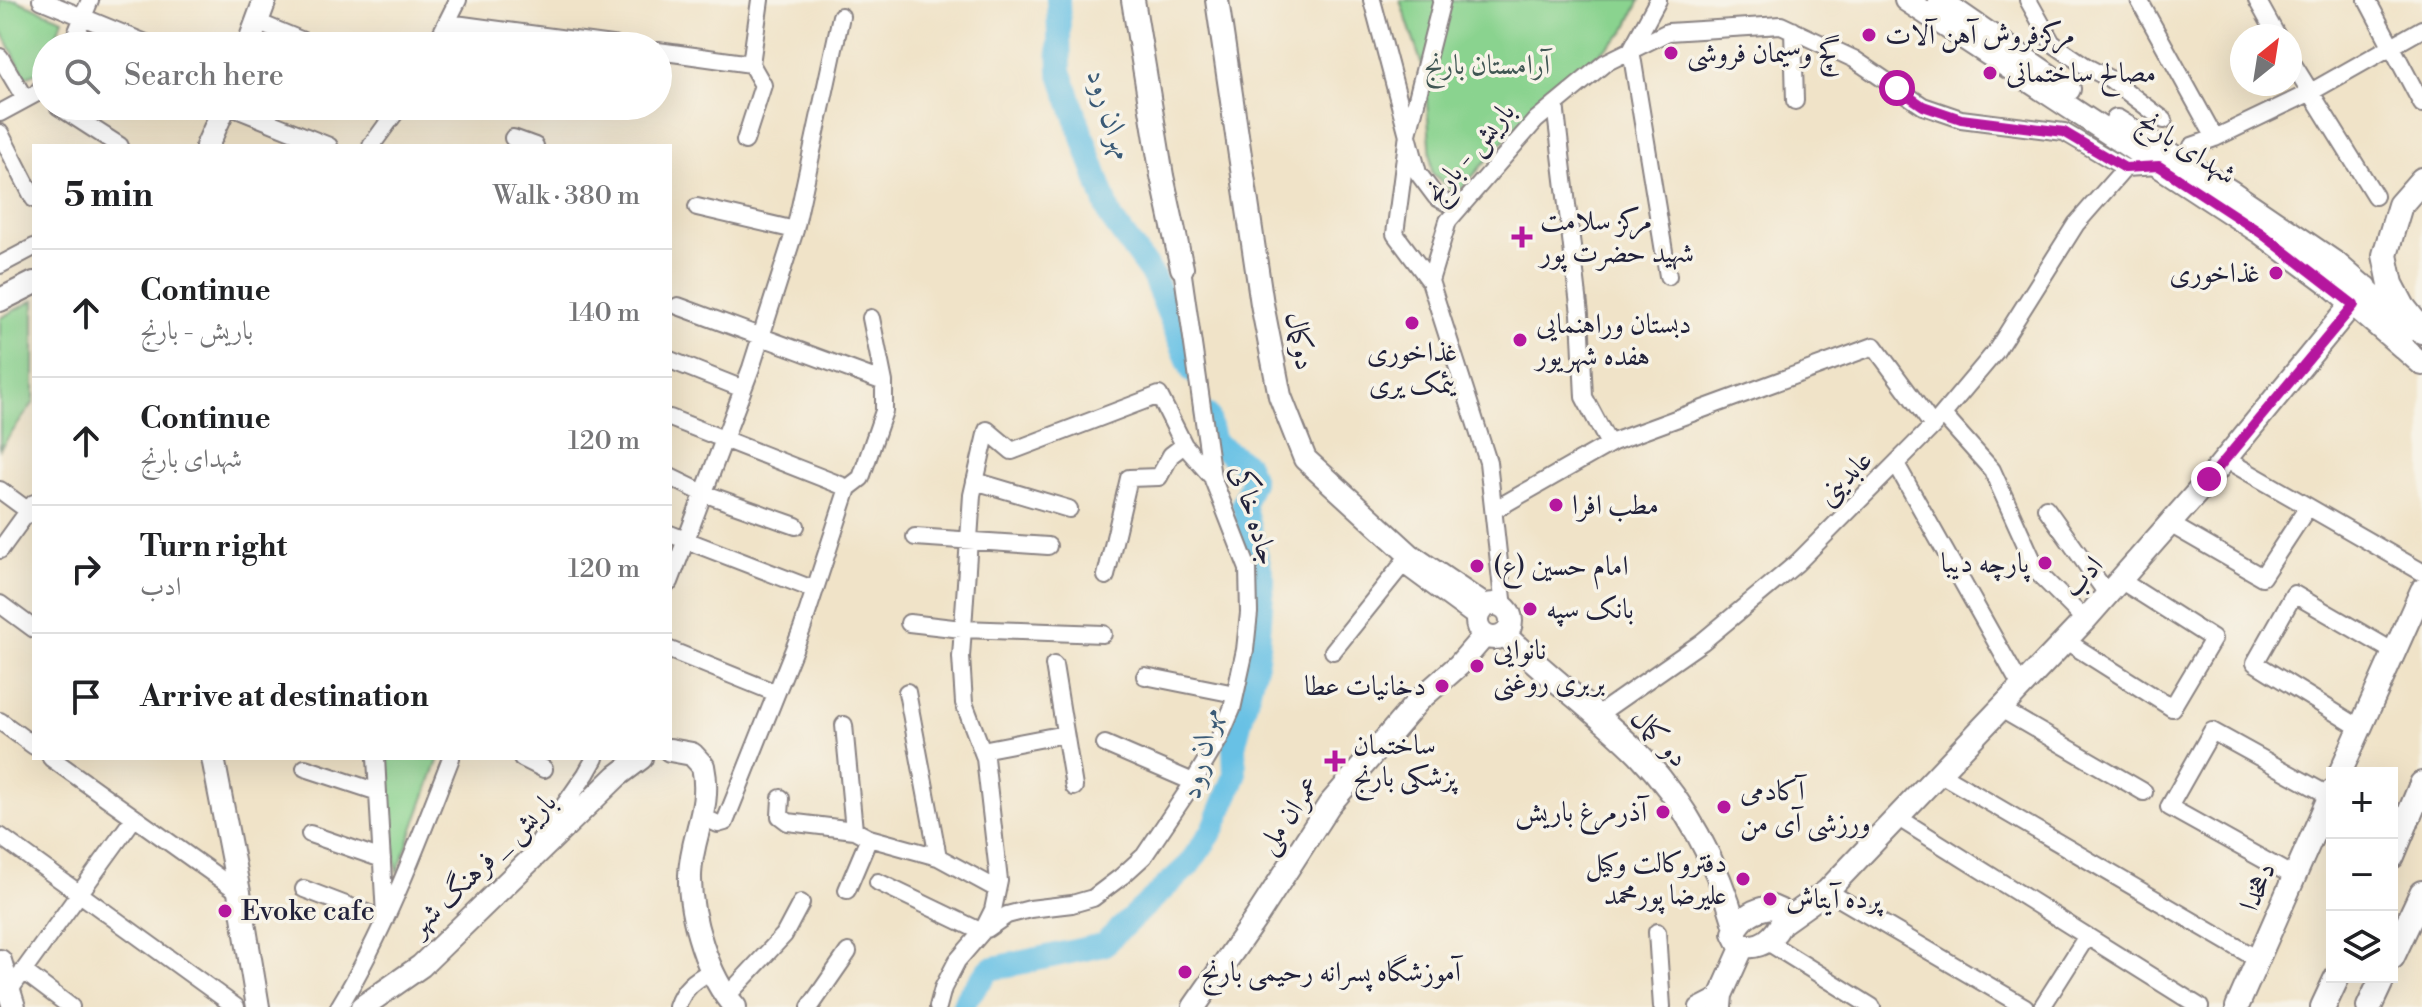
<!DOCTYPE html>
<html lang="en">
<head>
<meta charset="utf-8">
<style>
  body { margin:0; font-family:"Libre Bodoni",Amiri,serif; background:#f6f6f6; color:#202124 }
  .controls { position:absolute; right:24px; bottom:24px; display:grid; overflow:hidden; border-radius:0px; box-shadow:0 8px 32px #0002 }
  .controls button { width:72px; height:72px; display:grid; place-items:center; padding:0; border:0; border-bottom:2px solid #e0e0e0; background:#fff; color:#202124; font:40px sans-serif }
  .compass { position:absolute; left:2230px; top:24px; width:72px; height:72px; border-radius:50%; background:#fff; box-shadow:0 8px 32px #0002; rotate:30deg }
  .stop { position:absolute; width:24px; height:24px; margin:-18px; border:6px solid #b5179e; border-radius:50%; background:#fff }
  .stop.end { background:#b5179e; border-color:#fff; box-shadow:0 2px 8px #0008 }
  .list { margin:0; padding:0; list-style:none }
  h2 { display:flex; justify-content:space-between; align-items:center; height:104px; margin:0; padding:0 32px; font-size:34px }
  h2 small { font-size:26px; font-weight:400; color:#757577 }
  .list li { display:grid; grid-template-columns:52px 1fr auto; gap:24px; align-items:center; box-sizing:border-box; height:128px; padding:0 32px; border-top:2px solid #e0e0e0 }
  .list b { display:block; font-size:30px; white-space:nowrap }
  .list p { margin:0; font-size:26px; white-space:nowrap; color:#757577 }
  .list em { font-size:26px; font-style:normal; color:#757577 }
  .icon { flex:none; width:44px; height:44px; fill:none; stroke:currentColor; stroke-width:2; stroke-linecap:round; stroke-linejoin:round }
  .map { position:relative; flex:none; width:2422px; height:1007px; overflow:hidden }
  .search { position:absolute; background:#fff; box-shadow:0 8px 32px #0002; left:32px; top:32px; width:640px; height:88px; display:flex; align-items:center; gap:20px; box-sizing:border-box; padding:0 28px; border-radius:44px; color:#757577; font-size:30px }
  .panel { position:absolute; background:#fff; box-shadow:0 8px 32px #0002; left:32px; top:144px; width:640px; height:616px; border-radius:0px }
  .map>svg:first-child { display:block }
</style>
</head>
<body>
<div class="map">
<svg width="2422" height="1007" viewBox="0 0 2422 1007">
  <rect width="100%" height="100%" fill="#f7f3e8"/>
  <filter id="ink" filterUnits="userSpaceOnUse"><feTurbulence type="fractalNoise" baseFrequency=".0125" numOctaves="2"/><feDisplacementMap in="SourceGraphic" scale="16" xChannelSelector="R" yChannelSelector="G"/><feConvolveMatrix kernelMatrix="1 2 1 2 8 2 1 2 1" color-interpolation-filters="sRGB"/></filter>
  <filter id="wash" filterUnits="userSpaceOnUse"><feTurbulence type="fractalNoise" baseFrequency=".006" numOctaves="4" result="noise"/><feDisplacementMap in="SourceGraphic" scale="32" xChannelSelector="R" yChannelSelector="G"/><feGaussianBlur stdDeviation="1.8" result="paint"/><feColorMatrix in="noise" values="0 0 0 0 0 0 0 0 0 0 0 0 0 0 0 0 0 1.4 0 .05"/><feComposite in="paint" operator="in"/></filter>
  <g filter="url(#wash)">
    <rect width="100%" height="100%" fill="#f0e3c8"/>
    <path fill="#8ad38f" stroke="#567a65" stroke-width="2" d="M0,0H16L63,19L52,46H46V59L41,71L25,77L0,27Z
      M1400,0H1640L1624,33L1531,110L1456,195L1432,173L1425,74Z
      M34,300V402L0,449V318Z
      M385,758H439L397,873Z"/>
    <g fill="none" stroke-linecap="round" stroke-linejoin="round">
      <path stroke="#67c1e5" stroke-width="24" d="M1058,0L1060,71L1111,218L1153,276L1193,372
        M963,1007L967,997L990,969L1103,945L1188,866L1213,830L1235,776L1234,746L1257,658L1263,579L1243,504L1252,481L1247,465L1214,443L1207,415"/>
    </g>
  </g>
  <g filter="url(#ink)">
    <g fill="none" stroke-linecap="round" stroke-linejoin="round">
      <g stroke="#898282" stroke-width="20">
        <path id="minor" d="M41,0L153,46
          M1372,0L1418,173L1436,197L1458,209
          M1658,0L1631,50L1668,276
          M2028,0L2052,43L2087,67L2110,79L2164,120
          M2139,0L2215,138
          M2257,0L2277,36
          M2367,0L2422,104
          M257,22L315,46
          M448,23L619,46
          M1793,30L1795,101
          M71,46L90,0
          M435,46L458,0
          M658,51L751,64
          M0,57L25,99
          M2290,59L2375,196
          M1555,104L1580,314L1584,397L1609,444
          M58,106L120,146
          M229,106L329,146
          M0,113L37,93L46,81
          M0,133L34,199
          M513,138L535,146
          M745,141L763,85L751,64L760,0
          M371,146L400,106
          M2192,146L2215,138L2309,93L2422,29
          M697,207L795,230
          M0,265L34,247
          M1430,281L1395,234L1408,134L1442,0
          M678,306L884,382
          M670,360L743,389
          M1943,415L1992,470L2039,574L2085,620
          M670,418L848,488
          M2225,459L2422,572
          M1896,464L2022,688
          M670,477L703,493L796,526
          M975,481L1069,509
          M0,490L34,515
          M2046,508L2108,595
          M1494,510L1613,442L1874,346L1933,426
          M2170,524L2262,577L2308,507
          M670,534L815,590
          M915,537L1048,546
          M0,550L34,503
          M1402,564L1477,619
          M1106,576L1129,478L1159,477L1171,455L1184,445
          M670,582L751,368L795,230L841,16
          M0,604L34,629
          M1504,608L1488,462L1430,281L1448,221L1536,120L1605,63L1668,32L1781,25L1854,59L1923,106L1961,119L2064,132L2125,168L2159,166
          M909,623L962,629L1103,634
          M2066,641L2172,708L2213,639L2120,580
          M670,650L776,693
          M1333,651L1410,555
          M1054,665L1074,787
          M1145,676L1235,694
          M907,692L938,857L997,889
          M2001,709L2144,792
          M1596,716L1702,642L1797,563L1933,426L1996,351L2076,224L2125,168
          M0,721L34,746
          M844,725L854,830
          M2360,728L2255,663L2294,594L2394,652
          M1105,744L1193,782
          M982,750L1065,734
          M51,758L239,892
          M376,758L385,916
          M522,758L544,769
          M305,768L378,792
          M1939,773L2259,960
          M781,798L780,816L788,822L854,830L869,838L938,857
          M703,817L718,824L725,822L802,629L848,488L861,478L884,411V382L871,318
          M1897,817L2200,1007
          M310,834L382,859
          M0,836L236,1007
          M538,843L586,774L595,758
          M2295,877L2169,807L2212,731L2330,796
          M878,882L982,932
          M304,889L385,920
          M847,890L869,838
          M1827,891L2025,1007
          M987,929L1007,915L1030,909L1072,904L1093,898L1122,876L1144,856L1189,789L1219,739L1232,709L1245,650L1249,613L1248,569L1212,477L1182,268
          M1657,932L1662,1007
          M1766,941L1872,1007
          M23,971L71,1007
          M9,991L134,818
          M727,996L784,935L801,903
          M339,1007C386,929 418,843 451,758
          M677,1007C683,988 695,980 711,971
          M810,1007L848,952
          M938,1007L943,988L957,961L982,932L993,910L999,881L985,758L964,703L961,657L972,495L987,430L1012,451L1159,395L1184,445L1212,477
          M1698,1007L1721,995
          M2042,1007L2087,936"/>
      </g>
      <g stroke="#898282" stroke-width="26">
        <path id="major" d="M1133,0L1162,176L1182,268
          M1217,0L1262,304L1280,396L1305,459L1410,555L1485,606
          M1906,0L2261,233L2327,282L2422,364
          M1940,0L2069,89
          M248,46L265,0
          M2117,121L2230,191L2337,264L2412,329
          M207,146L225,106
          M0,300L34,283
          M1477 621a17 17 0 1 1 34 0a17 17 0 1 1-34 0Z
          M1505,635C1547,676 1596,711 1638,753C1685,801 1718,864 1736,928
          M670,750L692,754L703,766C712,809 691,835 690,875C689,915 708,978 735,1007
          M213,758L239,892L258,1007
          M2340,773L2422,590
          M1772,907L1781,911L1784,917C1777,936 1759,953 1739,943L1734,933C1743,916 1754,909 1772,907Z
          M1782,923L1827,891L2085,620L2209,479L2366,287
          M0,961L14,1007
          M362,1007L421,966L617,776L641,758
          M1194,1007L1256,918L1329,805L1418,701L1459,665L1484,636
          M1720,1007L1721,995L1743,946
          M2237,1007L2332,791"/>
      </g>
      <g stroke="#898282" stroke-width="28">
        <path id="highway" d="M2422,180L2400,205L2385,255L2391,284L2403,307L2422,331
          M2392,856L2422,784
          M2392,957L2422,893
          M2323,1007L2337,977
          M2369,1007L2383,977"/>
      </g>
      <use href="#minor" stroke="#fff" stroke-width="16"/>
      <use href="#major" stroke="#fff" stroke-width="22"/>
      <use href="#highway" stroke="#fff" stroke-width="24"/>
    </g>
  </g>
  <g fill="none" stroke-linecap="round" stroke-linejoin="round" filter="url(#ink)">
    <path stroke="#b5179e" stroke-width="10" d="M1897,88L1923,106L1961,119L2064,132L2125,168L2159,166L2261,233L2354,305L2209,479"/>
  </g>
  <g fill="#b5179e" stroke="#f7f3e8" stroke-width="3">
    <circle cx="1869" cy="35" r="8"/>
    <circle cx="1671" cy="53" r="8"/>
    <circle cx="1990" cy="73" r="8"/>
    <path d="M1518 225h8v8h8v8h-8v8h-8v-8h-8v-8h8z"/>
    <circle cx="2276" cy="273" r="8"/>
    <circle cx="1412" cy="323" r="8"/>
    <circle cx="1520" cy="340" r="8"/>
    <circle cx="1556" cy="505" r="8"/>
    <circle cx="2045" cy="563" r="8"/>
    <circle cx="1477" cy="566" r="8"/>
    <circle cx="1530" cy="609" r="8"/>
    <circle cx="1477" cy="666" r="8"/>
    <circle cx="1442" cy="686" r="8"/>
    <path d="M1331 749h8v8h8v8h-8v8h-8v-8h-8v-8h8z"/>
    <circle cx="1724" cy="807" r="8"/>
    <circle cx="1663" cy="812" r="8"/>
    <circle cx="1743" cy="879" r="8"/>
    <circle cx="1770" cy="899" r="8"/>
    <circle cx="225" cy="911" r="8"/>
    <circle cx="1185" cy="972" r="8"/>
  </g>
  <g text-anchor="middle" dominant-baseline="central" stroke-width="7" stroke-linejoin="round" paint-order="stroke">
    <g font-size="28" fill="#22223b" stroke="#f7f3e8" text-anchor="start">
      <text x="1885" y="35">مرکزفروش آهن آلات</text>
      <text x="1687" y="53">گچ وسیمان فروشی</text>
      <text x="2006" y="73">مصالح ساختمانی</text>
      <text x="1540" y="221">مرکز سلامت<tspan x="1540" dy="32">شهید حضرت پور</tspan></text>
      <text x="2260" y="273" text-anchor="end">غذاخوری</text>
      <text x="1536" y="324">دبستان وراهنمایی<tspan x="1536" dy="32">هفده شهریور</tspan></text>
      <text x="1412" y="352" text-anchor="middle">غذاخوری<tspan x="1412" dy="32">یئمک یری</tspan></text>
      <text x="1572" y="505">مطب افرا</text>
      <text x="2029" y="563" text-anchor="end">پارچه دیبا</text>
      <text x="1493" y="566">امام حسین (ع)</text>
      <text x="1546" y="609">بانک سپه</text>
      <text x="1493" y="650">نانوایی<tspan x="1493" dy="32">بربری روغنی</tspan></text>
      <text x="1426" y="686" text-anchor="end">دخانیات عطا</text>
      <text x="1353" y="745">ساختمان<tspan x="1353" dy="32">پزشکی بارنج</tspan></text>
      <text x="1740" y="791">آکادمی<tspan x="1740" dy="32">ورزشی آی من</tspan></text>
      <text x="1647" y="812" text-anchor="end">آذرمرغ باریش</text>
      <text x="1727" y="863" text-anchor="end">دفتروکالت وکیل<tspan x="1727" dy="32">علیرضا پورمحمد</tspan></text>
      <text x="1786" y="899">پرده‌ آیتاش</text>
      <text x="241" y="911">Evoke cafe</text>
      <text x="1201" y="972">آموزشگاه پسرانه رحیمی بارنج</text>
    </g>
    <g font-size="28" fill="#415754" stroke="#f7f3e8">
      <text x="1487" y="65">آرامستان بارنج</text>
    </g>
    <g font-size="28" fill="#22223b" stroke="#f7f3e8">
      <text transform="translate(2187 148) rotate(33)">شهدای بارنج</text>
      <text transform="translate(1470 153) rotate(-50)">باریش - بارنج</text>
      <text transform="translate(1300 341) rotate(79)">دوکمال</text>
      <text transform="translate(1845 478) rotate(-45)">عابدینی</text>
      <text transform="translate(1254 515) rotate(73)">جاده خاکی</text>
      <text transform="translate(2083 577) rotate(-48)">ادب</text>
      <text transform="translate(1659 738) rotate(46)">دو کمال</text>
      <text transform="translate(1289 815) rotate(-55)">عمران ملی</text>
      <text transform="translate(483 864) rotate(-44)">باریش _ فرهنگ شهر</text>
      <text transform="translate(2258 887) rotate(-67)">دهخدا</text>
    </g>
    <g font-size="30" font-style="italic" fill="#3a5a76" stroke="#f7f3e8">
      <text transform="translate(1110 115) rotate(72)">مهران رود</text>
      <text transform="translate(1201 753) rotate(-77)">مهران رود</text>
    </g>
  </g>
</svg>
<div class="controls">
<button>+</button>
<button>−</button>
<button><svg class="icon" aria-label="layers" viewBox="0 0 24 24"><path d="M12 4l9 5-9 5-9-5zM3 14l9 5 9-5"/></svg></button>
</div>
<svg class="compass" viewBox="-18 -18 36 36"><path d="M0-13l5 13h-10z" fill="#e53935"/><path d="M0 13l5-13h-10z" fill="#757577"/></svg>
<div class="stop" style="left:1897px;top:88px"></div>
<div class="stop end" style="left:2209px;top:479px"></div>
<div class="search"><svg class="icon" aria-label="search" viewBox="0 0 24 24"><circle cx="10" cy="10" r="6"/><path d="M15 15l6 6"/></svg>Search here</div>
<section class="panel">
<h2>5 min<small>Walk · 380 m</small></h2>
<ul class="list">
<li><svg class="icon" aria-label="ahead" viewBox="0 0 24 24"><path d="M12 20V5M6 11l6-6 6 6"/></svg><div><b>Continue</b><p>باریش - بارنج</p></div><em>140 m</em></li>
<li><svg class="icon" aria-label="ahead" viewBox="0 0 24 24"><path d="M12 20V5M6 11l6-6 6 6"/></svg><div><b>Continue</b><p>شهدای بارنج</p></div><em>120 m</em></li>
<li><svg class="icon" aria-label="right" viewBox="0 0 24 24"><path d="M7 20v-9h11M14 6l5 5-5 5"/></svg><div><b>Turn right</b><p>ادب</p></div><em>120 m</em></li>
<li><svg class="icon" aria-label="arrive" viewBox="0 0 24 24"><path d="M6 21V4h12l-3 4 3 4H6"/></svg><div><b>Arrive at destination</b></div></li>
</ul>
</section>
</div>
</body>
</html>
